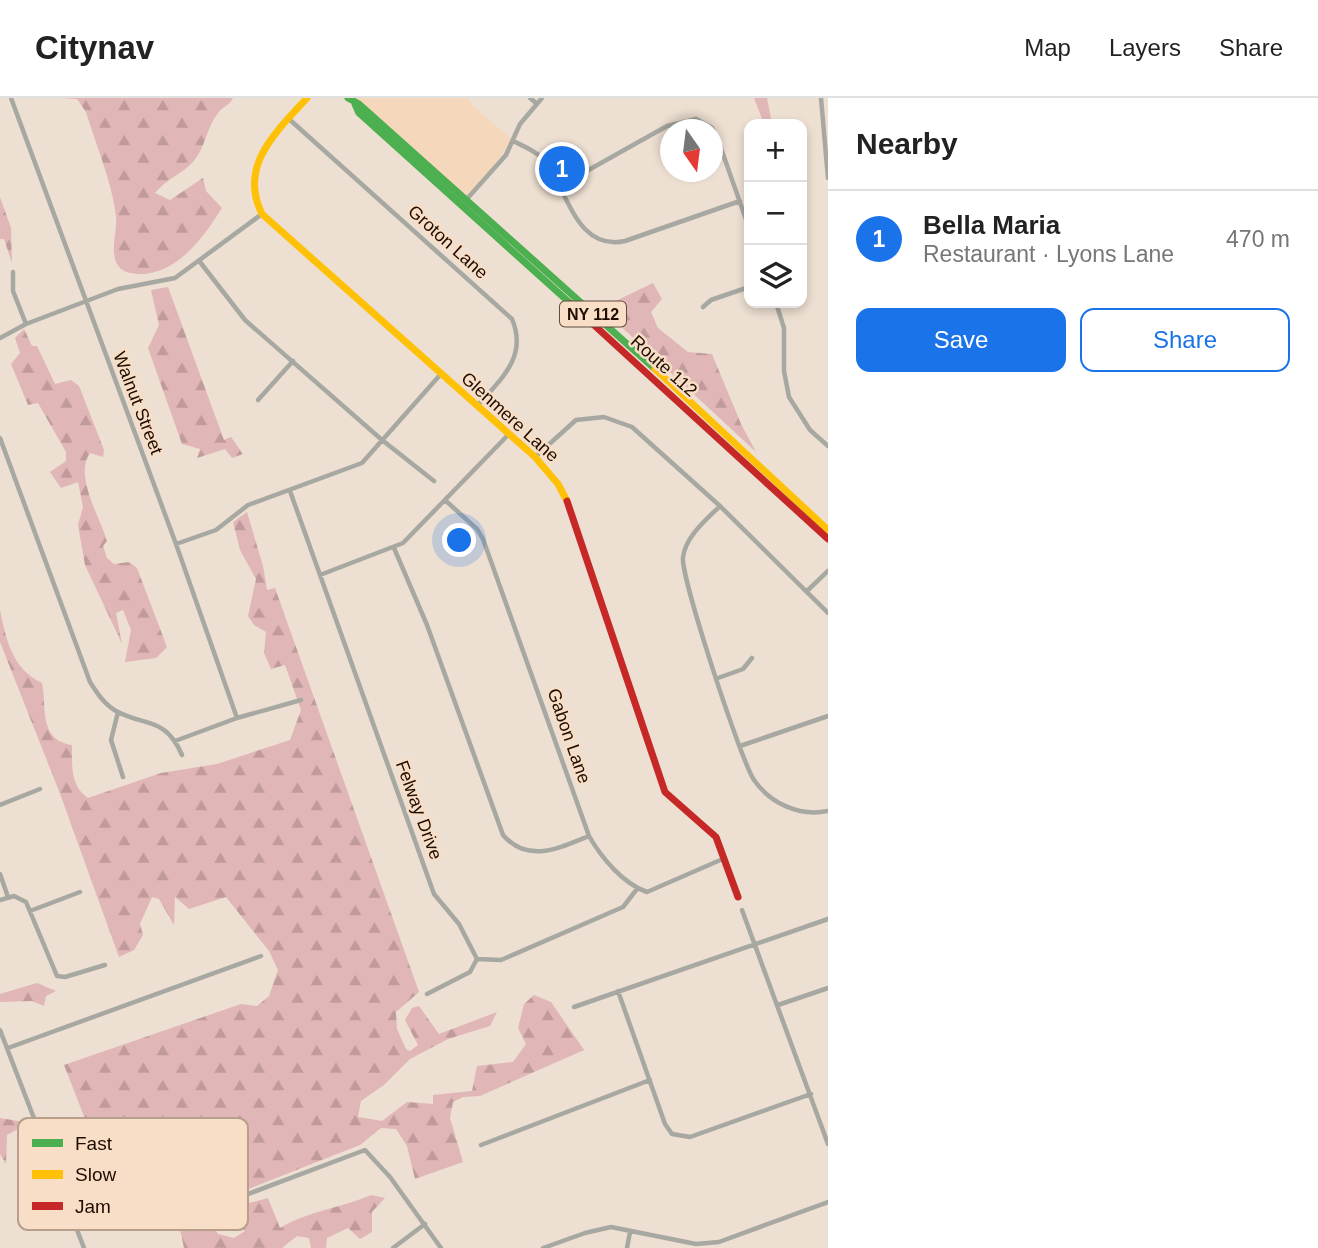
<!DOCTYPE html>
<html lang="en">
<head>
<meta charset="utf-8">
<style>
  body { margin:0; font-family:Helvetica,sans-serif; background:#f2f2f2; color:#222 }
  .controls { position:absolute; right:21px; top:21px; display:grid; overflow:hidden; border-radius:14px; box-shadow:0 4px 10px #0003 }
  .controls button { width:63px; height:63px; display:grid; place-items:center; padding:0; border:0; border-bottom:2px solid #e0e0e0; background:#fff; color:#222; font:35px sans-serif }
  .compass { position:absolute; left:660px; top:21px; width:63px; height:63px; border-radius:50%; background:#fff; box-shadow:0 4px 10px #0003; rotate:166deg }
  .you { position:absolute; left:460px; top:443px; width:24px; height:24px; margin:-18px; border:5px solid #fff; border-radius:50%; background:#1a73e8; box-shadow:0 0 0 10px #1a73e833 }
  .badge { display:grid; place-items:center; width:46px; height:46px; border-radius:50%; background:#1a73e8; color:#fff; font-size:23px; font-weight:700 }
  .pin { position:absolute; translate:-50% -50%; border:4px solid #fff; box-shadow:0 2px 7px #0006 }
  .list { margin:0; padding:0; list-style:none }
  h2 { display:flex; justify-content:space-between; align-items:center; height:91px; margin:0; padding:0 28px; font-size:30px }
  h2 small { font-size:23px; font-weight:400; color:#767676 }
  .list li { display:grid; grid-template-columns:46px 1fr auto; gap:21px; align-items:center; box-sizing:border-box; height:98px; padding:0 28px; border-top:2px solid #e0e0e0 }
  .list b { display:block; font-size:26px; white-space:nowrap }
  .list p { margin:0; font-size:23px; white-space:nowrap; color:#767676 }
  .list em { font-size:23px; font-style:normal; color:#767676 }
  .actions { display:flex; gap:14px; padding:21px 28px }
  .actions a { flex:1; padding:16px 0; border:2px solid #1a73e8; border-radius:14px; text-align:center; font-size:24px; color:#1a73e8 }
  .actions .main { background:#1a73e8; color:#fff }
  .icon { flex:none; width:38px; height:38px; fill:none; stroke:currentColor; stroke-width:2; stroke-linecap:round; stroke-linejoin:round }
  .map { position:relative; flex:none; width:828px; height:1150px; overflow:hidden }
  header { display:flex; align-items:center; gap:42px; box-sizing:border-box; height:98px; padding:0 35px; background:#fff; border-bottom:2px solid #e0e0e0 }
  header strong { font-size:33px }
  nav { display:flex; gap:38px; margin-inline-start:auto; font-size:24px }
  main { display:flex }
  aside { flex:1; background:#fff }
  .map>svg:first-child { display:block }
</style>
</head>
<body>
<header>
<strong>Citynav</strong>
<nav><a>Map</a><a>Layers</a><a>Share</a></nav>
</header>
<main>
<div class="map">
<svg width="828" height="1150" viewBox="0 0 828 1150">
  <defs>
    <pattern id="forest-firs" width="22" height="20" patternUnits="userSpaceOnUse" patternTransform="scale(1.75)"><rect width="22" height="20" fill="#e1b6b7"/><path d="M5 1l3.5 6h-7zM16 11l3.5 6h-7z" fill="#c19b9c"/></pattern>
  </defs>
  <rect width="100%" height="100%" fill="#eddfd1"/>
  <path fill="#f5d8bc" d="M352,0H469L471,6L513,43L467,101Z"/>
  <path fill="url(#forest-firs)" d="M60,0H233C229,8 222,9 218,15C206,30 206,49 193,64C182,76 166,81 155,95L170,102L203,80L206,93L222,110C203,140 177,177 138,176C130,175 125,175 119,169C108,155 118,133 116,118C112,84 96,47 86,14L77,1Z
    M754,0H767L772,26H764Z
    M0,99L11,130L12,165L4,141H0Z
    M653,185L662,201L651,214L658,230L688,254L712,256L741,326L756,354L601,210Z
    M168,189L224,342L231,339L243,356L232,360L225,351L197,360L200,351L182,346L148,250L159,227L151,192Z
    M24,231L32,248H37L55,286L71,282L79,288L104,352L103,359L90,355C74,377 99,417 107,443L103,448L107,460L114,466L129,464L137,470L167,549L156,560L125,564L131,532L123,512L116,515L122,546L85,467L78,427L83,409L78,384L61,390L50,374L66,363V354L38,305L28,307L11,266L20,255L15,240Z
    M247,414L263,468L267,492L275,490L419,894L396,914L397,931L406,951L410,953L418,947L405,922L412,910L419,908L439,936L497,914L490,928L448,941L410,961L384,987L361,1003L358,1019L382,1023L407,1004L433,1006V997L472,993L477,968L513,964L526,946L518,930L524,906L534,897L551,904L584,952L480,998L463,999L453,1004L450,1020L463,1064L415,1081L407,1048L396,1031L381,1030L360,1047L177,1119L171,1089L120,1101L114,1095L64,967L241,906L257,908L269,898L278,872L269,853L226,799L189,811L175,799L174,827L159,801L152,799L140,826L143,837L134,852L119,859L59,693L0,544V512C6,541 12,571 42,585C47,608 38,642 72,647C72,667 70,688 88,700L161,675L217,666L290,642L301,612L285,567L271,571L264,555L266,534L254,527L248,518L256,481L240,452L233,424Z
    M37,885L56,893L46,898L44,908L32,903L0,904V896Z
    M0,1020L24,1024L23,1028L7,1037L6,1066L0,1056Z
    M371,1097L385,1100L372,1114V1134L360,1141L348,1130L327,1140L326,1150H311L309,1140L297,1138L282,1150H184L180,1131L210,1123L218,1136L234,1140L245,1133L234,1109L268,1100L280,1130C308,1113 341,1110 371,1097Z"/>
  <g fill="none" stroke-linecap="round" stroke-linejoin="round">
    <path stroke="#a6a8a1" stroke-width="4.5" d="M11,0L176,446L237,620
      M530,0L536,5
      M821,0L828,80
      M289,21L512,221C528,259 501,281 477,308
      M513,43C523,48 534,52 542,60C567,87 574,154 625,143L740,103
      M560,88L667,28L696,21L712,30L717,39L749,130
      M466,102L506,57L520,26L542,0
      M200,164L245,222L382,342L434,383
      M13,174V193L26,226
      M776,205L784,230V273L789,299L810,332L828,348
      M703,209L711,202L749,189
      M0,240L26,226L118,191L175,180L262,116
      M258,302L293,263
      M0,340L90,584C97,595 104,606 116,613C145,629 165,618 182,657
      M535,359L576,322L604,319L632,329L720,408L828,515
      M290,393L434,796L459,826L477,861L501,862L623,809L637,791
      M446,403L477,431L483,441L589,738C601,759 623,786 647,794L725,760
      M720,408C706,422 686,438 683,459C680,477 741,663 754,682C770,705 799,719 828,713
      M176,446L216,432L248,407L362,365L440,277
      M394,450L427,527L503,737C528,766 559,750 589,738
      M320,477L403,445L508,337
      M807,493L828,473
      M718,580L743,571L752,560
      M118,614L111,642L123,679
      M175,643L237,620L301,602
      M740,648L828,618
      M0,707L40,691
      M0,776L8,799
      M0,802L14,798L26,804L57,878L65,879L105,867
      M742,812L828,1046
      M30,813L80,794
      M618,893L665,1026L672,1036L690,1039L811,996
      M427,896L470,874L477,861
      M778,907L828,890
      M574,909L828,821
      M0,932L84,1150
      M8,950L261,858
      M481,1047L650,982
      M171,1125L365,1052L390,1079L441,1150
      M393,1150L425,1126
      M543,1150L585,1135L611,1129L696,1146L719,1144L828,1104
      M627,1150L630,1134"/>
    <path stroke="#4caf50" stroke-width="7" d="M348,0L359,6L655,271
      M355,6L359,15L571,206"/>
    <path stroke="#ffc107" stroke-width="7" d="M307,0C276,34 238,68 262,116L535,359L558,386L567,403
      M655,271L828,432"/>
    <path stroke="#c62828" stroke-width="7" d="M571,206L828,441
      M567,403L665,694L716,739L738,799"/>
  </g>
  <g text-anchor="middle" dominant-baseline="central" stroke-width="5" stroke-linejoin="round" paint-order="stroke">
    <rect fill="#f8dec6" stroke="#5f4c3b" stroke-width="2" x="560" y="203.5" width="66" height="25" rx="5"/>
    <g font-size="16" font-weight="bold" fill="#1e0d00">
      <text x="593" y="216">NY 112</text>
    </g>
    <g font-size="18" fill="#1e0d00" stroke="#f8dec6">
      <text transform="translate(448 144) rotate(42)">Groton Lane</text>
      <text transform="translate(664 268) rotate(42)">Route 112</text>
      <text transform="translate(138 305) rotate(69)">Walnut Street</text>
      <text transform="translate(510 319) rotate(42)">Glenmere Lane</text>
      <text transform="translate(569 638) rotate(71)">Gabon Lane</text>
      <text transform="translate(419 712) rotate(70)">Felway Drive</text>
    </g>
  </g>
  <rect x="18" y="1020" width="230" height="112" rx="10" fill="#f8dec6" stroke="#b79f8b" stroke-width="2"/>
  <rect x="32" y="1041" width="31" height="8" fill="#4caf50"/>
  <rect x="32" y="1072" width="31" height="9" fill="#ffc107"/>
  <rect x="32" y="1104" width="31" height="8" fill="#c62828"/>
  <g font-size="19" fill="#1e0d00">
    <text x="75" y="1052">Fast</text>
    <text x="75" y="1083">Slow</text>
    <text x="75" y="1115">Jam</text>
  </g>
</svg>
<div class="controls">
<button>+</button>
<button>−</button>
<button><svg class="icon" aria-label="layers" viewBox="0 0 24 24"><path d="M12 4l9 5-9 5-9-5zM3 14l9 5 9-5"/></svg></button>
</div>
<svg class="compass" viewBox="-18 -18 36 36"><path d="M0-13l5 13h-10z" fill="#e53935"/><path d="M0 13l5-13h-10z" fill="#767676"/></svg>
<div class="you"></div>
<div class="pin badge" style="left:562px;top:71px">1</div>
</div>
<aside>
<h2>Nearby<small></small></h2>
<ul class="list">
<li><span class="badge">1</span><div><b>Bella Maria</b><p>Restaurant · Lyons Lane</p></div><em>470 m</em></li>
</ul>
<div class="actions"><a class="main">Save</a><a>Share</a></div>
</aside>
</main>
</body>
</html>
